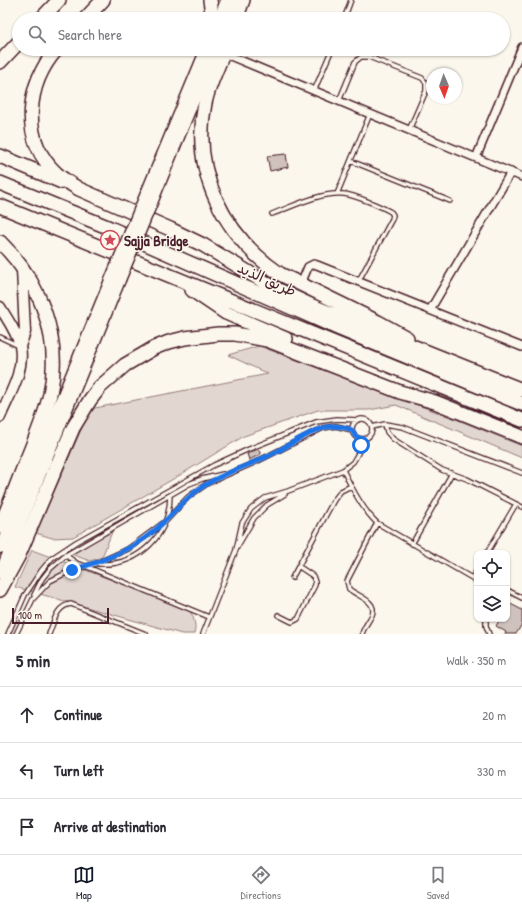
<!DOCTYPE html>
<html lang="en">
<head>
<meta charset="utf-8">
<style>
  body { margin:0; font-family:"Patrick Hand","Playpen Sans Arabic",sans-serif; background:#f2f2f3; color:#2b2b33 }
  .controls { position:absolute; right:12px; bottom:12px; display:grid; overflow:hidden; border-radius:8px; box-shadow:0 1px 3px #0004 }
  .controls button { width:36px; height:36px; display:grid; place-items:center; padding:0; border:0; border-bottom:1px solid #e1e1e2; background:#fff; color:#2b2b33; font:20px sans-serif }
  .compass { position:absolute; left:426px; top:68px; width:36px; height:36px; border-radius:50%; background:#fff; box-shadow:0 1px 3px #0004; rotate:178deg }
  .scale { position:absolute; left:12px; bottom:10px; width:97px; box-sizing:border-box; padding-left:4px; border:2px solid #4a1f2b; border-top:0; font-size:11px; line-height:14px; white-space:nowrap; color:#4a1f2b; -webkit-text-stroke:3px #fbf7ec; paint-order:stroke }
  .stop { position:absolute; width:12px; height:12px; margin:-9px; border:3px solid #1a73e8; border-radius:50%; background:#fff }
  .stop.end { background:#1a73e8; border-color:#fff; box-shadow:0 1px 4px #0008 }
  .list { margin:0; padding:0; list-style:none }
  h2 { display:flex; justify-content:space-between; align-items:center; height:52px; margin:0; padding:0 16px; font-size:17px }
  h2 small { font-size:13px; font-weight:400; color:#7c7c81 }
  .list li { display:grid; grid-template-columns:26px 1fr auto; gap:12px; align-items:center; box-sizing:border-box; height:56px; padding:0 16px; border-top:1px solid #e1e1e2 }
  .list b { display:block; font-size:15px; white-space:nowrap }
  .list em { font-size:13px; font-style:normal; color:#7c7c81 }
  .icon { flex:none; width:22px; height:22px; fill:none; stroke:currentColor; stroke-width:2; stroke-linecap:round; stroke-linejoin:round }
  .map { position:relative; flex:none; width:522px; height:634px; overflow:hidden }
  .search { position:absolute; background:#fff; box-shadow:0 1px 3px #0004; left:12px; right:12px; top:12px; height:44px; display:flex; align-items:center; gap:10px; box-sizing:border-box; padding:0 14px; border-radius:22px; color:#7c7c81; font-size:15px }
  .sheet { height:220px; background:#fff }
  nav { display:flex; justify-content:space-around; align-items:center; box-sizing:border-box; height:56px; border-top:1px solid #e1e1e2; background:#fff; font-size:11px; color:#7c7c81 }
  nav a { display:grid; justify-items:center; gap:2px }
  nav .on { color:#111827 }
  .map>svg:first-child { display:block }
</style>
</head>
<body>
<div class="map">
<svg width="522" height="634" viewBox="0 0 522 634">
  <rect width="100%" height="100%" fill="#fbf7ec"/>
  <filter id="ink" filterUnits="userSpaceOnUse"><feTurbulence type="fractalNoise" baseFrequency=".025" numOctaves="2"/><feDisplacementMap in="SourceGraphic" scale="8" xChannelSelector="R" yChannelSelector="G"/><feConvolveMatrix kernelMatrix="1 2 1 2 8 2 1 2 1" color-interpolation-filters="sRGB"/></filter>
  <g filter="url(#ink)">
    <path fill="#e2d7d0" stroke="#967b7e" d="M259,346L458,420L522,446V458L396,405L369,410H318L244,436L180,475L73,537L52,538L36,533L90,409L268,374L228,355Z
      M112,532L102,557L90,561L68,553Z
      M32,550L189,609C193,616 197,625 194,634H182L15,587Z"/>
    <path fill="#cfc2bc" stroke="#4a1f2b" d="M286,154L288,167L270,171L267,156Z
      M258,449L261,454L249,460L247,454Z
      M509,603L522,610V624L516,634H505L506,632L496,626L500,619H507V607Z"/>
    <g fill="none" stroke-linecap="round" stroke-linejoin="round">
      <g stroke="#4a1f2b" stroke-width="6">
        <path id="lane" d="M344,19L351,0
          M314,91L332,49
          M339,101L355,62L361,57H369L422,78L426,83V91L409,130
          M351,161L450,201
          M337,194L370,114
          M272,214C294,206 320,192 344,194C355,195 382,207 391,212L393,215L392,219L358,282
          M0,337L17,345
          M352 429a10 10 0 1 1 20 0a10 10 0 1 1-20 0Z
          M385,424L387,432L393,439L442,470L467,479L522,507
          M372,427L385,424L403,427L522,473
          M343,470C352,488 362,509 377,523L477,581
          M412,544L452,473
          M236,549L254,518L267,505L285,494
          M487,553L516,504
          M65,555L78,564L85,566L209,617
          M99,564C139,566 170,535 170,495
          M292,578L334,500L341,491L351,486
          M472,578L477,570
          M507,590L522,598
          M34,595L42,579L49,570L66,555L189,484L202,479L223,474
          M278,615L292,622L298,619L315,585V582L313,576L298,566
          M486,619V626L489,634
          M8,634L25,595L41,571L52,558L76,542L214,465L249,449L316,422L337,419L358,420
          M16,634L33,599L50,581L72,570L95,564L128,549L166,521L188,497L208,483L256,462L323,428L336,426L352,430
          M49,634C54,622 56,606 71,604L146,634
          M203,634L236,550L242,523L251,509L265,498L288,491L343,470L353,462L356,457L359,451L362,439
          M362,634C364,627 369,621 372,615C378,601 357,596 349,589L347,581L377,523"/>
      </g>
      <g stroke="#4a1f2b" stroke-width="10">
        <path id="street" d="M223,53L522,177
          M476,158L522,47
          M301,284L308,267L314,264L317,265L522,347
          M430,310L511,172"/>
      </g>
      <g stroke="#4a1f2b" stroke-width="13">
        <path id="secondary" d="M219,19L226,0
          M228,19L235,0
          M140,208L206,49
          M149,210L215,49
          M0,307C7,319 17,332 20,346C25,371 9,395 0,417
          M20,346L25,332L22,269
          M0,548L111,278
          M0,573L120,280"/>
      </g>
      <g stroke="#4a1f2b" stroke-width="16">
        <path id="highway" d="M210,0L211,7V19
          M41,19L59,0
          M85,19L103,0
          M236,19L243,0
          M57,49C26,84 20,139 56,173C62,179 71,184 79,189L170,229L203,245L276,289L310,305L522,390
          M225,49C218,67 209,84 205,103C191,172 224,236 280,274L378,322L407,338
          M0,62L19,42
          M0,156L62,182
          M0,183L110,228L340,329L522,404
          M0,206L522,420
          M0,242C40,281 62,338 50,394C45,415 37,434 29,454C19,478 10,503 0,527
          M192,290L226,313L286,339
          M0,590L18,557L73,428L90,400L100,387L125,365L154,348L169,342L185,338L218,334H235L267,340L400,392L435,402L522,437"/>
      </g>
      <use href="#lane" stroke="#fbf7ec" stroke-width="3.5"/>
      <use href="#street" stroke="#fbf7ec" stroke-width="7"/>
      <use href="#secondary" stroke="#fbf7ec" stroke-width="10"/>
      <use href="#highway" stroke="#fbf7ec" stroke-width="13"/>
      <g stroke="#4a1f2b" stroke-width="13" stroke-linecap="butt">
        <path id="secondary-bridge" d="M111,278L140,208
          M120,280L149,210"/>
      </g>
      <use href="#secondary-bridge" stroke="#fbf7ec" stroke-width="10"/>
    </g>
  </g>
  <g fill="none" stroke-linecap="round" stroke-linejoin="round" filter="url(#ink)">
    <path stroke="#1a73e8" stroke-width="5" d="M72,570C108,560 138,548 165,521C176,511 185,499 198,490C221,473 249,466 274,453C290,445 306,433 323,428C333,425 342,426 352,430L355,436L362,439L361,445"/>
  </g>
  <defs>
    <g id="sight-ring" transform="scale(1)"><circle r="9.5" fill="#fbf7ec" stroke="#d1495b" stroke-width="1.5"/><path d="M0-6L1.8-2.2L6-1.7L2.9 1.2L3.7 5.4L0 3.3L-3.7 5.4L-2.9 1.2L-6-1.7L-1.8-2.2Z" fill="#d1495b"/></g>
  </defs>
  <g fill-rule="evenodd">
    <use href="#sight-ring" x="110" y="240"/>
  </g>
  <g text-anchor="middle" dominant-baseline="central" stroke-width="3" stroke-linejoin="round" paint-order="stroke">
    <g font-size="15" font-weight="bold" fill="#4a1f2b" stroke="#fbf7ec" text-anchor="start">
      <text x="124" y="240">Sajja Bridge</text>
    </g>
    <g font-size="15" fill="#4a1f2b" stroke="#fbf7ec">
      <text transform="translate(267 279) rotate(24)">طريق الذيد</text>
    </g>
  </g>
</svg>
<div class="controls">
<button><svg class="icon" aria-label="locate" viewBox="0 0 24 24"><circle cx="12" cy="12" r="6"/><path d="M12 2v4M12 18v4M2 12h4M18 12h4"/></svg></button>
<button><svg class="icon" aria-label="layers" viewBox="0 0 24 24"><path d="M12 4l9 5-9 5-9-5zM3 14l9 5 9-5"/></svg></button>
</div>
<svg class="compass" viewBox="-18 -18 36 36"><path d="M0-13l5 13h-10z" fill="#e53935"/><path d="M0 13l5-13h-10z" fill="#7c7c81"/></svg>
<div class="scale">100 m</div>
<div class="stop" style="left:361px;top:445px"></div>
<div class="stop end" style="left:72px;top:570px"></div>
<div class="search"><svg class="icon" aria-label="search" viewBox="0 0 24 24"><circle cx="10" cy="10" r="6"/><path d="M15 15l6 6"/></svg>Search here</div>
</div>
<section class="sheet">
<h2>5 min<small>Walk · 350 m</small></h2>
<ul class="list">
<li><svg class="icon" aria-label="ahead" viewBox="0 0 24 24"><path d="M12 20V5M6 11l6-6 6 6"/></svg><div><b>Continue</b></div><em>20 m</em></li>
<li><svg class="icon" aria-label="left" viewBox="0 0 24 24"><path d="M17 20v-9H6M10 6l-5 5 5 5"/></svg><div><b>Turn left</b></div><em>330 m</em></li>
<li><svg class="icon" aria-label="arrive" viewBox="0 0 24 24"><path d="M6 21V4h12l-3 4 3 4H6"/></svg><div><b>Arrive at destination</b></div></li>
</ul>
</section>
<nav>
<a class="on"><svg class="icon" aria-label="map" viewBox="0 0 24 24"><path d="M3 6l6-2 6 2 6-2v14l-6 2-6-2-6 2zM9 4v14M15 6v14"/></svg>Map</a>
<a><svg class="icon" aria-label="directions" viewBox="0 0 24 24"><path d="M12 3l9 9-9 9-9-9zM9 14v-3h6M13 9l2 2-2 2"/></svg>Directions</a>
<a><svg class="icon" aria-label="saved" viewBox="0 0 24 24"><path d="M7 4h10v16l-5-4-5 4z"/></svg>Saved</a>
</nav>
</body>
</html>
